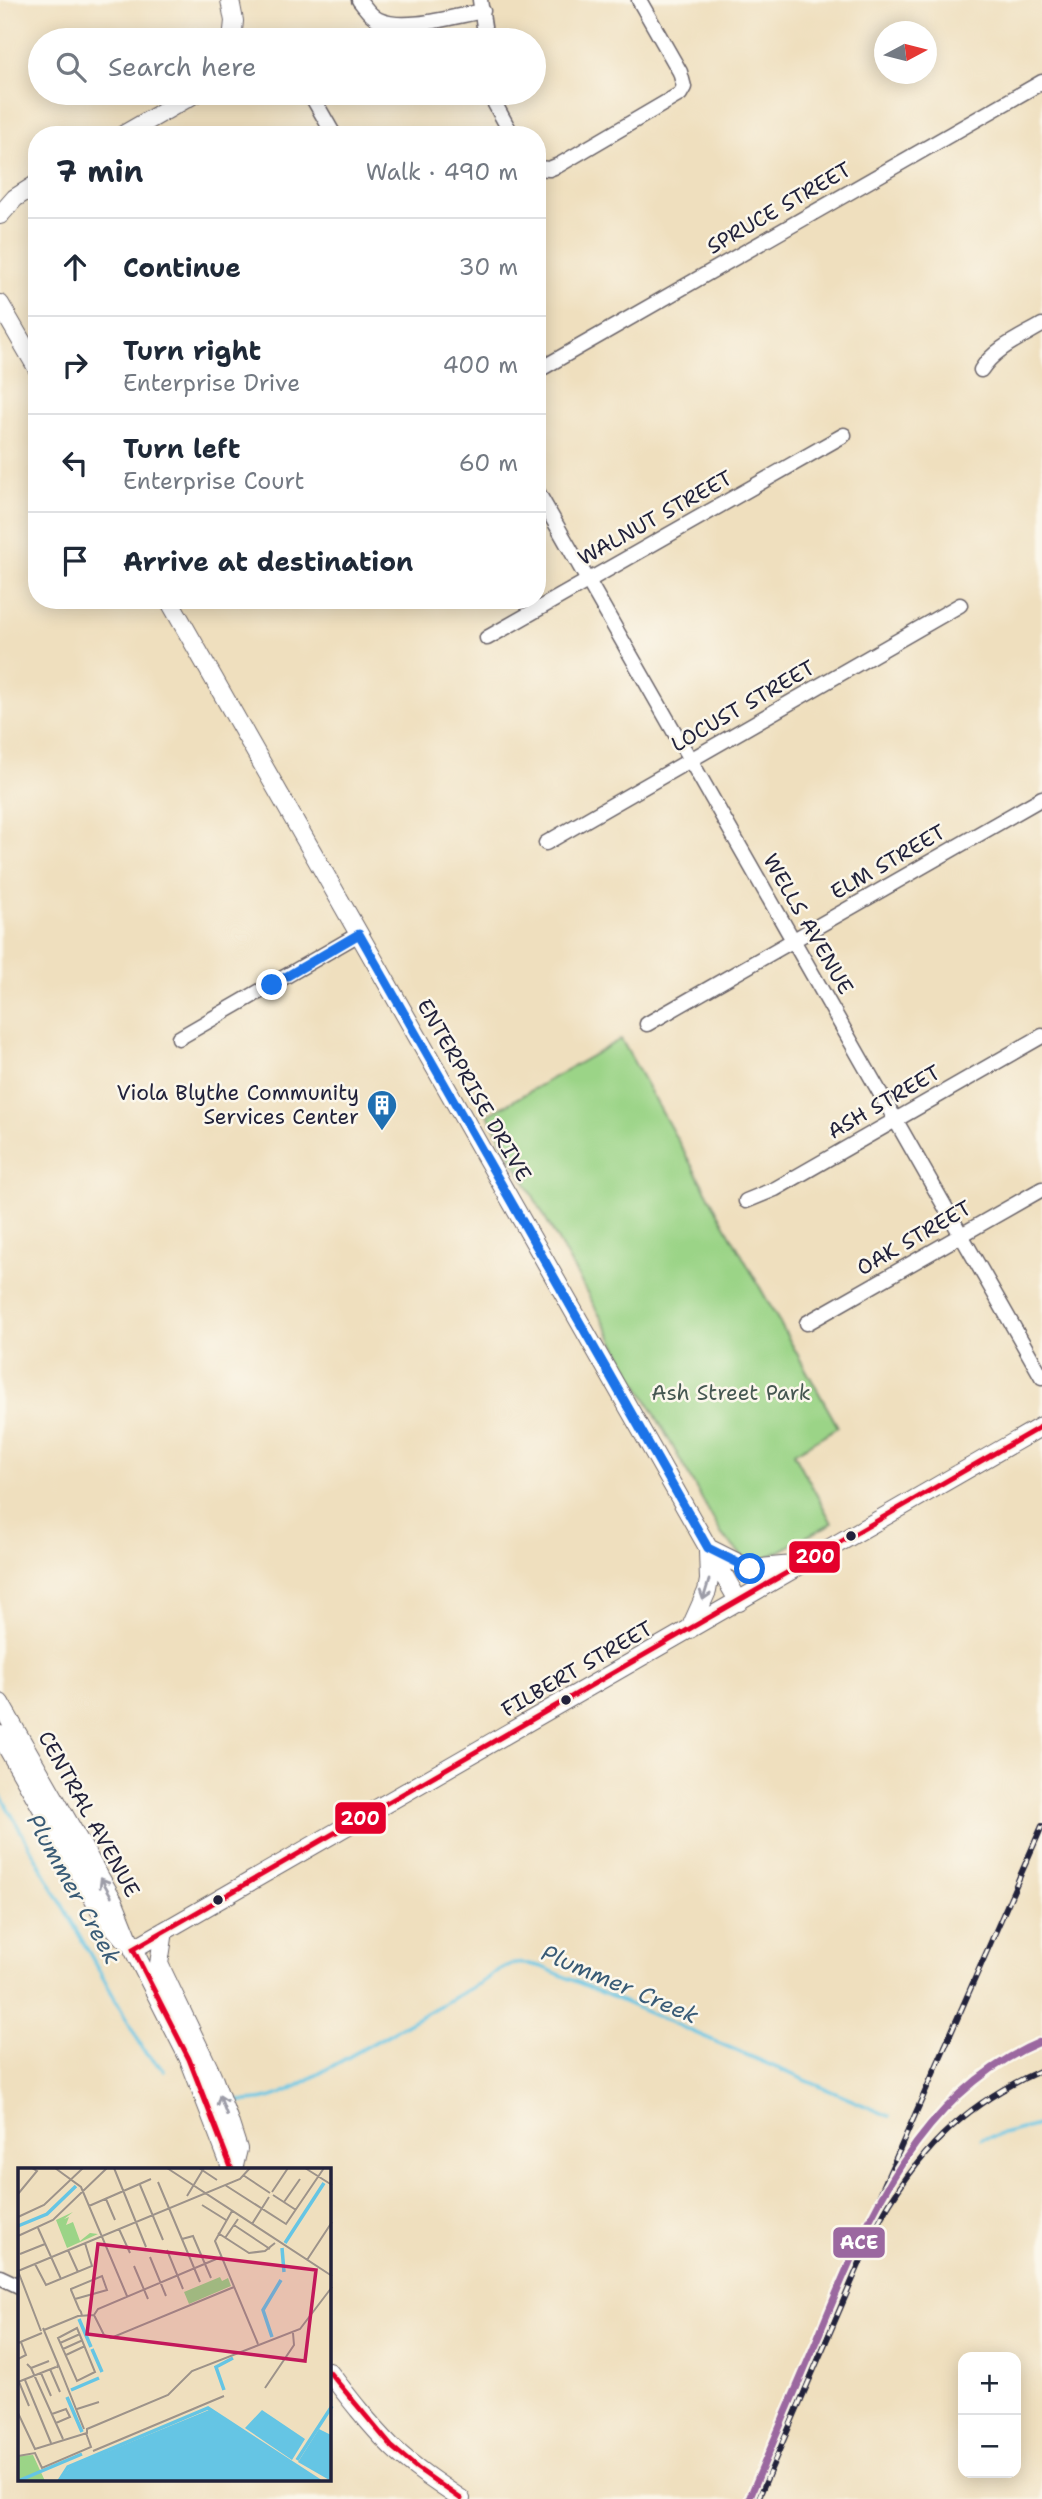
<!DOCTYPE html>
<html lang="en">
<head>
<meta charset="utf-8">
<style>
  body { margin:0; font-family:"Shantell Sans",sans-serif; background:#f2f2f3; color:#1f2937 }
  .controls { position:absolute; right:21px; bottom:21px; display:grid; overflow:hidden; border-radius:14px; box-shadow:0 4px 18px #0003 }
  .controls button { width:63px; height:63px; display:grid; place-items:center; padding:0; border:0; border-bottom:2px solid #e0e1e3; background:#fff; color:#1f2937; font:35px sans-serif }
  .compass { position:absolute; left:874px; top:21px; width:63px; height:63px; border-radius:50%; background:#fff; box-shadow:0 4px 18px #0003; rotate:83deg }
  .stop { position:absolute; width:21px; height:21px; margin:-16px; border:5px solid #1a73e8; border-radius:50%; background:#fff }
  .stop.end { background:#1a73e8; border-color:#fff; box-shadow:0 2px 7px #0008 }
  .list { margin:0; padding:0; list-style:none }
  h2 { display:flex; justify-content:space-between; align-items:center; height:91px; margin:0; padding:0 28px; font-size:30px }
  h2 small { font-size:23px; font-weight:400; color:#747a83 }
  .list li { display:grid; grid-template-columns:46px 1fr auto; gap:21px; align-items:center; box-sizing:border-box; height:98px; padding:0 28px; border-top:2px solid #e0e1e3 }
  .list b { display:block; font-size:26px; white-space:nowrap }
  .list p { margin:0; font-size:23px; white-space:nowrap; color:#747a83 }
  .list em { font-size:23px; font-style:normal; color:#747a83 }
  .icon { flex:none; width:38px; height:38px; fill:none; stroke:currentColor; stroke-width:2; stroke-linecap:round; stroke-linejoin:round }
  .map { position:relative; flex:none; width:1042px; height:2499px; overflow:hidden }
  .search { position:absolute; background:#fff; box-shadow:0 4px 18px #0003; left:28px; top:28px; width:518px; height:77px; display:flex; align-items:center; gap:18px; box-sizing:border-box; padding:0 24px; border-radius:38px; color:#747a83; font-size:26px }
  .panel { position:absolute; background:#fff; box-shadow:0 4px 18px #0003; left:28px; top:126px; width:518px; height:483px; border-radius:28px }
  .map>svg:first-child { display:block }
</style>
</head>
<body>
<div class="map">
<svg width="1042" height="2499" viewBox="0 0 1042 2499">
  <rect width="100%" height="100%" fill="#fbf7ec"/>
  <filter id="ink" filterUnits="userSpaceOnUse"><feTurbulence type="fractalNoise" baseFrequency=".0143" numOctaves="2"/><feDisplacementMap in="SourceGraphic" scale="14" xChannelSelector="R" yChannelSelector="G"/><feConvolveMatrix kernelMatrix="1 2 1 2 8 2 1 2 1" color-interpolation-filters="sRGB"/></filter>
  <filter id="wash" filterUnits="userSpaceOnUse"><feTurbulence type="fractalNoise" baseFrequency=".00686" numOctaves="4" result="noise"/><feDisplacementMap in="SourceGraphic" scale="28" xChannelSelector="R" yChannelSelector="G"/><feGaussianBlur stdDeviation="1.57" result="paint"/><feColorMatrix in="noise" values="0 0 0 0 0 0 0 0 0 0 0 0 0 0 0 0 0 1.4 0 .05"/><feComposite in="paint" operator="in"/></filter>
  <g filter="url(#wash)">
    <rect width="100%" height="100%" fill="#efdfbe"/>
    <path fill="#9bd487" stroke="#5e7b61" stroke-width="2" d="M621,1039L838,1427L794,1453L832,1523L765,1559L747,1561L722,1535L488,1115Z"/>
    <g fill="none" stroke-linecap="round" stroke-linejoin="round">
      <path stroke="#65c5e4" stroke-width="3.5" d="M0,1794L146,2054L164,2070
        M232,2100C254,2103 270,2099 290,2090L485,1980C506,1963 515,1960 542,1967L889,2116
        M982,2139L1042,2124"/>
    </g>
  </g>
  <g filter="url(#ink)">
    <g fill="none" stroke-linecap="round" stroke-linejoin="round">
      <g stroke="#6a6469" stroke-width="17">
        <path id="minor" d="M359,0C365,7 370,16 379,20C405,32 455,16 483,11
          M480,0L486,40
          M310,93L334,135
          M492,93L495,104L512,135
          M537,168L549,169L559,165L680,94L684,87L680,72L639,0
          M981,370C995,348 1020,338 1042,325
          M537,371L1042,82
          M537,491L1042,1377
          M487,638L844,435
          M546,843L960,605
          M647,1024L1042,798
          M179,1038L359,934
          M746,1201L775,1189L1042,1036
          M807,1323L1042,1189
          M0,2277L19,2286"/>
      </g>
      <g stroke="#6a6469" stroke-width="20">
        <path id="tertiary" d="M230,0L234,21L232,40
          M123,135L196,93
          M0,215L15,198L37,184
          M0,304L37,368
          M169,600L739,1602
          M708,1548L750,1569L793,1565
          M690,1629L707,1591L709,1580L708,1551
          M0,1703L114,1902L133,1949L189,2059L232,2170
          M0,1735L102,1914L124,1939
          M164,1931L159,1964L212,2075L229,2121L238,2149L233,2170
          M133,1949L1042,1426
          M329,2372C349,2398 369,2424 392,2447C413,2467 437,2483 461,2499"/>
      </g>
      <use href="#minor" stroke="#fff" stroke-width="14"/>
      <use href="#tertiary" stroke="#fff" stroke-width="18"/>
      <g stroke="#22223b" stroke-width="6">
        <path id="rail" d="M863,2233L1042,1826
          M758,2499L874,2230C915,2155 961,2105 1042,2070"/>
      </g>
      <use href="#rail" stroke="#fbf7ec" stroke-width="3.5" stroke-dasharray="10" stroke-linecap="butt"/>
      <g stroke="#fbf7ec" stroke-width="10">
        <path id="bus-1" d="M133,1949L1042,1426
          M133,1949L189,2059L232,2170
          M329,2372L392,2447L417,2468L461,2499"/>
      </g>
      <use href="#bus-1" stroke="#e4002b" stroke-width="5"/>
      <g stroke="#fbf7ec" stroke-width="12">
        <path id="rail-1" d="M749,2499C772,2445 795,2391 818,2337C866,2221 917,2093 1042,2041"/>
      </g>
      <use href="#rail-1" stroke="#9b68a0" stroke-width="7"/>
    </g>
    <defs><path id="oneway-shaft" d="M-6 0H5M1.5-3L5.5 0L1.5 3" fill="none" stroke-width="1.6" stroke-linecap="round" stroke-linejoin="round" transform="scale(1.75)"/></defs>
    <g stroke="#9c9ca7">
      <use href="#oneway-shaft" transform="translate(706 1590) rotate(107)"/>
      <use href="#oneway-shaft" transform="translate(106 1887) rotate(-120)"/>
      <use href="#oneway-shaft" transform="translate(223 2105) rotate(-111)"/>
    </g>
  </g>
  <g fill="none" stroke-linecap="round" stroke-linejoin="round" filter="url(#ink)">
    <path stroke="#1a73e8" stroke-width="9" d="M272,985L359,934L708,1548L750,1569"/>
  </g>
  <defs>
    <g id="building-pin" transform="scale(1.575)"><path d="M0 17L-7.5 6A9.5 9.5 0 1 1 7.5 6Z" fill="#1f6fb2" stroke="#fbf7ec"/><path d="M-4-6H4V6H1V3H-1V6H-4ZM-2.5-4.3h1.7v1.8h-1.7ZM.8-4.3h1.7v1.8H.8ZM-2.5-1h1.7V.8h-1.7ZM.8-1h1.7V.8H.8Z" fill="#fff"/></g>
  </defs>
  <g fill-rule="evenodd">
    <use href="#building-pin" x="382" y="1105"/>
  </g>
  <g fill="#22223b" stroke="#fbf7ec" stroke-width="2.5">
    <circle cx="851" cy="1536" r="6"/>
    <circle cx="566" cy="1700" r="6"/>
    <circle cx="218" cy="1900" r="6"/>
  </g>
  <g text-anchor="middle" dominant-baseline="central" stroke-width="5" stroke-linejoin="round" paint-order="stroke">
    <g font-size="21" fill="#22223b" stroke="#fbf7ec">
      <text transform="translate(779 208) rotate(-30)">SPRUCE STREET</text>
      <text transform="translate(655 518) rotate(-29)">WALNUT STREET</text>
      <text transform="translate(743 706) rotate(-30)">LOCUST STREET</text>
      <text transform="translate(888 862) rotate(-30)">ELM STREET</text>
      <text transform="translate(808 924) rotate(60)">WELLS AVENUE</text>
      <text transform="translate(474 1090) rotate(60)">ENTERPRISE DRIVE</text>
      <text transform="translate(884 1102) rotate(-30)">ASH STREET</text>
      <text transform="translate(914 1238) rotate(-30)">OAK STREET</text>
      <text transform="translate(577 1669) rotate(-30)">FILBERT STREET</text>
      <text transform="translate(89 1814) rotate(61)">CENTRAL AVENUE</text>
    </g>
    <g font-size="21" fill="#22223b" stroke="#fbf7ec" text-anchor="end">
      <text x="359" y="1093">Viola Blythe Community<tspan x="359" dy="24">Services Center</tspan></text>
    </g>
    <g font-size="21" fill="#465752" stroke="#fbf7ec">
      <text x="731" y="1393">Ash Street Park</text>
    </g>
    <g font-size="23" font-style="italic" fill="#395b76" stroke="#fbf7ec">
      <text transform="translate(74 1889) rotate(61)">Plummer Creek</text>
      <text transform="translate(620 1984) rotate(23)">Plummer Creek</text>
    </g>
  </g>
  <g transform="translate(18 2168)">
    <rect width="313" height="313" fill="#efdfbe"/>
    <path d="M55,44L46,51L51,49L48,57L55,54L62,73L72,65L80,66L49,80L38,52ZM202,109L204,113L210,110L213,118L171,136L166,124ZM15,287L27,313H0V288Z" fill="#9bd487"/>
    <path d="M191,242L301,313H42L52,299ZM244,242L287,271L274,292L227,260ZM301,261L313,267V313L280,294Z" fill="#65c5e4"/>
    <path fill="none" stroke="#65c5e4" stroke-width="3.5" d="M0,58L29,46L58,18M267,75L306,15M264,80L266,104M61,151L73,179M254,169L245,142L263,112M74,181L84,204M53,222L81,210M206,222L198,199L215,190M49,229L64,264M279,292L314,238M0,313L64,286M41,313L50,299L190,240L302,313"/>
    <path fill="none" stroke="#9d938a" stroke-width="2" d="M37,0L63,19L109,128M96,0L128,79M149,0L314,108M181,0L199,12M287,0L314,17M225,7L252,25M140,14L182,114M122,17L145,72M207,17L268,56L306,0M254,24L270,0M0,26L19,3L14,0M255,27L278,42M169,28L186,0M88,31L97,52M266,34L282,11M184,37L208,52M71,38L133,11M214,43L197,73L240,176M0,49L26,37L65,0M234,56L251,29M216,57L252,81M20,60L43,111M101,61L112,85M200,65L231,85L247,83L257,75M0,68L35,52L89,0M207,70L220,51M164,71L175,68L193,110M50,82L60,104M149,82L165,121M2,86L27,76M132,89L148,128M289,92L314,54M17,96L28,117L74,98L67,75M116,98L130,131M0,103L23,163M0,103L222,11L232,0M57,131L89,122L84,108L53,121V122L61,141L63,144L64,148M76,147L86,167L93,170L216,119M76,147L80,141L203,89M25,160L40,196M59,160L77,204L59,213L40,170ZM26,162L60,148L76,147M0,175L24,165M42,175L62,166M45,181L65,172M48,187L67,178M0,191L8,187L3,174M9,196L13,200L31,193M13,200L45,271M39,200L40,196L66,261M32,201L42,224M23,205L33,228M7,212L33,275M0,214L38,199M1,214L11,238M247,220L276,177L275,165M59,241L81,234M0,245L17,281L69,265V261L150,227L174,203L282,161L314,119M34,246L48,241L52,249L38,255M75,283L206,228M0,288L17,285L24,300L73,279L68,265"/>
    <path fill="#c2185b" fill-opacity="0.15" stroke="#c2185b" stroke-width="3.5" d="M80,76L298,102L287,193L69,166Z"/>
    <rect width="313" height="313" fill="none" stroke="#22223b" stroke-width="3.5"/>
  </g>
  <g stroke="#fbf7ec" stroke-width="2.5">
    <rect x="788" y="1540" width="53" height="34" rx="7" fill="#e4002b"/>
    <rect x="334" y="1801" width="53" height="34" rx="7" fill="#e4002b"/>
    <rect x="832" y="2226" width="54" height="33" rx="7" fill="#9b68a0"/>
  </g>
  <g font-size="19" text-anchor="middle" font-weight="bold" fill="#fff">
    <text x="815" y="1563">200</text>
    <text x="360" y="1825">200</text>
    <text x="859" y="2249">ACE</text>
  </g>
</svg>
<div class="controls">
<button>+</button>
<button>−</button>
</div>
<svg class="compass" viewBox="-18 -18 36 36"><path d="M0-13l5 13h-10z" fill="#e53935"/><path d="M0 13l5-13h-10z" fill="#747a83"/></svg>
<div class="stop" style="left:750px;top:1569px"></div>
<div class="stop end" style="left:272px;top:985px"></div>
<div class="search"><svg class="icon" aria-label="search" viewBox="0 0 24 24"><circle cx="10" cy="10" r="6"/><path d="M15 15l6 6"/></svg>Search here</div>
<section class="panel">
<h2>7 min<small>Walk · 490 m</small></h2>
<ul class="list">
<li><svg class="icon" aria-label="ahead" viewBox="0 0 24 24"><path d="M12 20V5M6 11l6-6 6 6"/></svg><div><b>Continue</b></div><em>30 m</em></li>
<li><svg class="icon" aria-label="right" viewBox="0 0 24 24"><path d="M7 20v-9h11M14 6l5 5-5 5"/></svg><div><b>Turn right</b><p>Enterprise Drive</p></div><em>400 m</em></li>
<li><svg class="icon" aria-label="left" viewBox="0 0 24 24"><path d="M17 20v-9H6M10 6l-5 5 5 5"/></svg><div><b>Turn left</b><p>Enterprise Court</p></div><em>60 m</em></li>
<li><svg class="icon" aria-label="arrive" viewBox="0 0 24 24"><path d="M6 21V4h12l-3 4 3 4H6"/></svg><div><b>Arrive at destination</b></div></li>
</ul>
</section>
</div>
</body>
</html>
